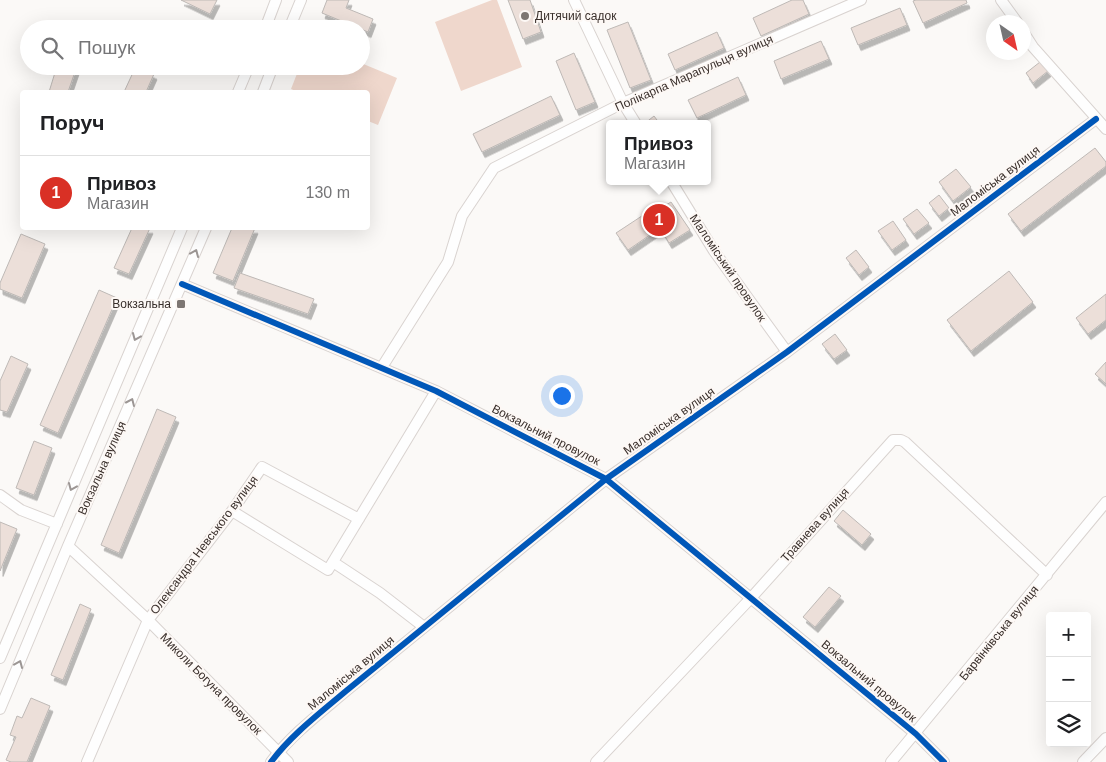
<!DOCTYPE html>
<html lang="uk">
<head>
<meta charset="utf-8">
<style>
  body { margin:0; font-family:Helvetica,sans-serif; background:#f2f2f2; color:#202124 }
  .controls { position:absolute; right:15px; bottom:15px; display:grid; overflow:hidden; border-radius:5px; box-shadow:0 5px 20px #0002 }
  .controls button { width:45px; height:45px; display:grid; place-items:center; padding:0; border:0; border-bottom:1px solid #e0e0e0; background:#fff; color:#202124; font:25px sans-serif }
  .compass { position:absolute; left:986px; top:15px; width:45px; height:45px; border-radius:50%; background:#fff; box-shadow:0 5px 20px #0002; rotate:146deg }
  .you { position:absolute; left:561px; top:395px; width:18px; height:18px; margin:-12px; border:4px solid #fff; border-radius:50%; background:#1a73e8; box-shadow:0 0 0 8px #1a73e833 }
  .badge { display:grid; place-items:center; width:32px; height:32px; border-radius:50%; background:#d93025; color:#fff; font-size:16px; font-weight:700 }
  .pin { position:absolute; translate:-50% -50%; border:2px solid #fff; box-shadow:0 1px 5px #0006 }
  .popup { position:absolute; left:606px; top:120px; width:105px; height:65px; box-sizing:border-box; display:grid; place-content:center; border-radius:5px; background:#fff; filter:drop-shadow(0 1px 4px #0005); font-size:16px; white-space:nowrap; color:#757577 }
  .popup b { font-size:19px; color:#202124 }
  .popup::after { content:''; position:absolute; left:50%; top:100%; margin-left:-10px; border:10px solid transparent; border-top-color:#fff }
  .list { margin:0; padding:0; list-style:none }
  h2 { display:flex; justify-content:space-between; align-items:center; height:65px; margin:0; padding:0 20px; font-size:21px }
  h2 small { font-size:16px; font-weight:400; color:#757577 }
  .list li { display:grid; grid-template-columns:32px 1fr auto; gap:15px; align-items:center; box-sizing:border-box; height:75px; padding:0 20px; border-top:1px solid #e0e0e0 }
  .list b { display:block; font-size:19px; white-space:nowrap }
  .list p { margin:0; font-size:16px; white-space:nowrap; color:#757577 }
  .list em { font-size:16px; font-style:normal; color:#757577 }
  .icon { flex:none; width:28px; height:28px; fill:none; stroke:currentColor; stroke-width:2; stroke-linecap:round; stroke-linejoin:round }
  .map { position:relative; flex:none; width:1106px; height:762px; overflow:hidden }
  .search { position:absolute; background:#fff; box-shadow:0 5px 20px #0002; left:20px; top:20px; width:350px; height:55px; display:flex; align-items:center; gap:12px; box-sizing:border-box; padding:0 18px; border-radius:28px; color:#757577; font-size:19px }
  .panel { position:absolute; background:#fff; box-shadow:0 5px 20px #0002; left:20px; top:90px; width:350px; height:140px; border-radius:5px }
  .map>svg:first-child { display:block }
</style>
</head>
<body>
<div class="map">
<svg width="1106" height="762" viewBox="0 0 1106 762">
  <defs>
    <filter id="shadow"><feDropShadow dx="3" dy="5.5" stdDeviation="0" flood-color="#0004"/></filter>
  </defs>
  <rect width="100%" height="100%" fill="#fbf9f7"/>
  <path fill="#efd7cc" d="M492,0H497L522,67L461,91L435,22Z
    M361,63L397,78L378,125L368,121V92H298L291,89L300,66H361Z"/>
  <path fill="#ecdfd9" stroke="#beb9b6" filter="url(#shadow)" d="M181,0H217L210,14Z
    M327,0H349L346,8L373,19L368,32L322,13Z
    M508,0H530L541,32L523,39Z
    M792,0H803L809,14L761,36L753,18Z
    M916,0H966L967,3L923,23L913,1Z
    M900,8L907,25L858,45L851,28Z
    M628,22L651,80L630,88L607,30Z
    M717,32L724,48L675,70L668,54Z
    M821,41L829,59L781,79L774,61Z
    M574,53L595,102L576,110L556,61Z
    M1040,62L1048,71L1033,83L1026,73Z
    M57,66H77L68,92H49Z
    M136,66L154,74L146,92H124Z
    M738,77L746,95L697,118L688,100Z
    M551,96L560,115L482,152L473,134Z
    M654,116L660,124H644Z
    M1095,148L1106,162V166L1021,231L1008,214Z
    M956,169L971,187L953,201L939,182Z
    M939,195L949,208L939,216L929,203Z
    M671,202L690,230L669,243L660,228L628,250L616,233L654,208L656,211Z
    M917,209L929,223L914,234L903,219Z
    M893,221L906,240L892,250L878,231Z
    M132,228H150L129,274L114,268Z
    M232,228H255L233,281L213,273Z
    M21,234L45,244L22,298L0,289V283Z
    M856,250L869,267L859,275L846,258Z
    M1009,271L1033,302L971,351L947,320Z
    M240,273L314,299L308,314L234,288Z
    M99,290L117,298L58,433L40,425Z
    M1106,294V320L1088,334L1076,318Z
    M835,334L847,350L834,359L822,344Z
    M11,356L28,364L7,412L0,410V381Z
    M1106,362V384L1095,374Z
    M157,409L176,417L119,553L101,545Z
    M34,441L52,448L34,495L16,488Z
    M843,510L871,534L862,545L834,521Z
    M0,522L17,529L0,571Z
    M829,587L841,596L815,627L803,617Z
    M80,604L91,609L63,680L51,675Z
    M31,698L50,706L27,762H11L6,760L16,737L10,735L17,716L22,718Z"/>
  <g fill="none" stroke-linecap="round" stroke-linejoin="round">
    <g stroke="#d9d3d0" stroke-width="12">
      <path id="minor" d="M574,0L623,103L636,124
        M1001,0L1017,22
        M265,29L276,0
        M289,29L301,0
        M1024,33L1033,47L1106,129
        M238,92L249,66
        M263,92L273,66
        M671,181L714,251L787,352
        M182,284L436,391L606,479L916,734L944,762
        M382,367L448,262L462,216L494,168L623,103L861,0
        M0,495L21,510L57,524
        M232,511L328,570L436,391
        M68,546L148,620L288,762
        M333,562L380,593L424,627
        M0,658L182,228
        M0,709L68,546L206,228
        M87,762L148,620L232,511L262,467L359,519
        M271,762C291,735 320,713 346,691L606,479L787,352L1096,119
        M596,762L751,598L893,440H901L905,442L1047,575
        M891,762L1106,502
        M1083,762L1106,738"/>
    </g>
    <use href="#minor" stroke="#fefefe" stroke-width="10"/>
    <g stroke="#fdf8f5" stroke-width="9">
      <path id="cycleway" d="M182,284L436,391L606,479L916,734L944,762
        M271,762C291,735 320,713 346,691L606,479L787,352L1096,119"/>
    </g>
    <use href="#cycleway" stroke="#0057b8" stroke-width="6"/>
  </g>
  <defs><path id="oneway-chevron" d="M-2-3.5L2.5 0L-2 3.5" fill="none" stroke-width="1.6" stroke-linecap="round" stroke-linejoin="round" transform="scale(1.25)"/></defs>
  <g stroke="#9c9694">
    <use href="#oneway-chevron" transform="translate(195 253) rotate(-67)"/>
    <use href="#oneway-chevron" transform="translate(136 337) rotate(113)"/>
    <use href="#oneway-chevron" transform="translate(131 402) rotate(-66)"/>
    <use href="#oneway-chevron" transform="translate(72 487) rotate(113)"/>
    <use href="#oneway-chevron" transform="translate(19 664) rotate(-67)"/>
  </g>
  <g fill="#7d7672" stroke="#fdf8f5" stroke-width="2">
    <circle cx="525" cy="16" r="5"/>
    <rect x="176" y="299" width="10" height="10" rx="2.5"/>
  </g>
  <g text-anchor="middle" dominant-baseline="central" stroke-width="4" stroke-linejoin="round" paint-order="stroke">
    <g font-size="12" fill="#392f2b" stroke="#fdf8f5" text-anchor="start">
      <text x="535" y="16">Дитячий садок</text>
      <text x="171" y="304" text-anchor="end">Вокзальна</text>
    </g>
    <g font-size="12" fill="#392f2b" stroke="#fdf8f5">
      <text transform="translate(694 73) rotate(-24)">Полікарпа Марапульця вулиця</text>
      <text transform="translate(995 181) rotate(-37)">Маломіська вулиця</text>
      <text transform="translate(728 268) rotate(56)">Маломіський провулок</text>
      <text transform="translate(669 421) rotate(-35)">Маломіська вулиця</text>
      <text transform="translate(546 435) rotate(27)">Вокзальний провулок</text>
      <text transform="translate(102 468) rotate(-66)">Вокзальна вулиця</text>
      <text transform="translate(815 525) rotate(-48)">Травнева вулиця</text>
      <text transform="translate(204 545) rotate(-53)">Олександра Невського вулиця</text>
      <text transform="translate(999 633) rotate(-51)">Барвінківська вулиця</text>
      <text transform="translate(351 673) rotate(-40)">Маломіська вулиця</text>
      <text transform="translate(869 681) rotate(40)">Вокзальний провулок</text>
      <text transform="translate(211 684) rotate(45)">Миколи Богуна провулок</text>
    </g>
  </g>
</svg>
<div class="controls">
<button>+</button>
<button>−</button>
<button><svg class="icon" aria-label="layers" viewBox="0 0 24 24"><path d="M12 4l9 5-9 5-9-5zM3 14l9 5 9-5"/></svg></button>
</div>
<svg class="compass" viewBox="-18 -18 36 36"><path d="M0-13l5 13h-10z" fill="#e53935"/><path d="M0 13l5-13h-10z" fill="#757577"/></svg>
<div class="you"></div>
<div class="pin badge" style="left:659px;top:220px">1</div>
<div class="popup"><b>Привоз</b>Магазин</div>
<div class="search"><svg class="icon" aria-label="search" viewBox="0 0 24 24"><circle cx="10" cy="10" r="6"/><path d="M15 15l6 6"/></svg>Пошук</div>
<section class="panel">
<h2>Поруч<small></small></h2>
<ul class="list">
<li><span class="badge">1</span><div><b>Привоз</b><p>Магазин</p></div><em>130 m</em></li>
</ul>
</section>
</div>
</body>
</html>
